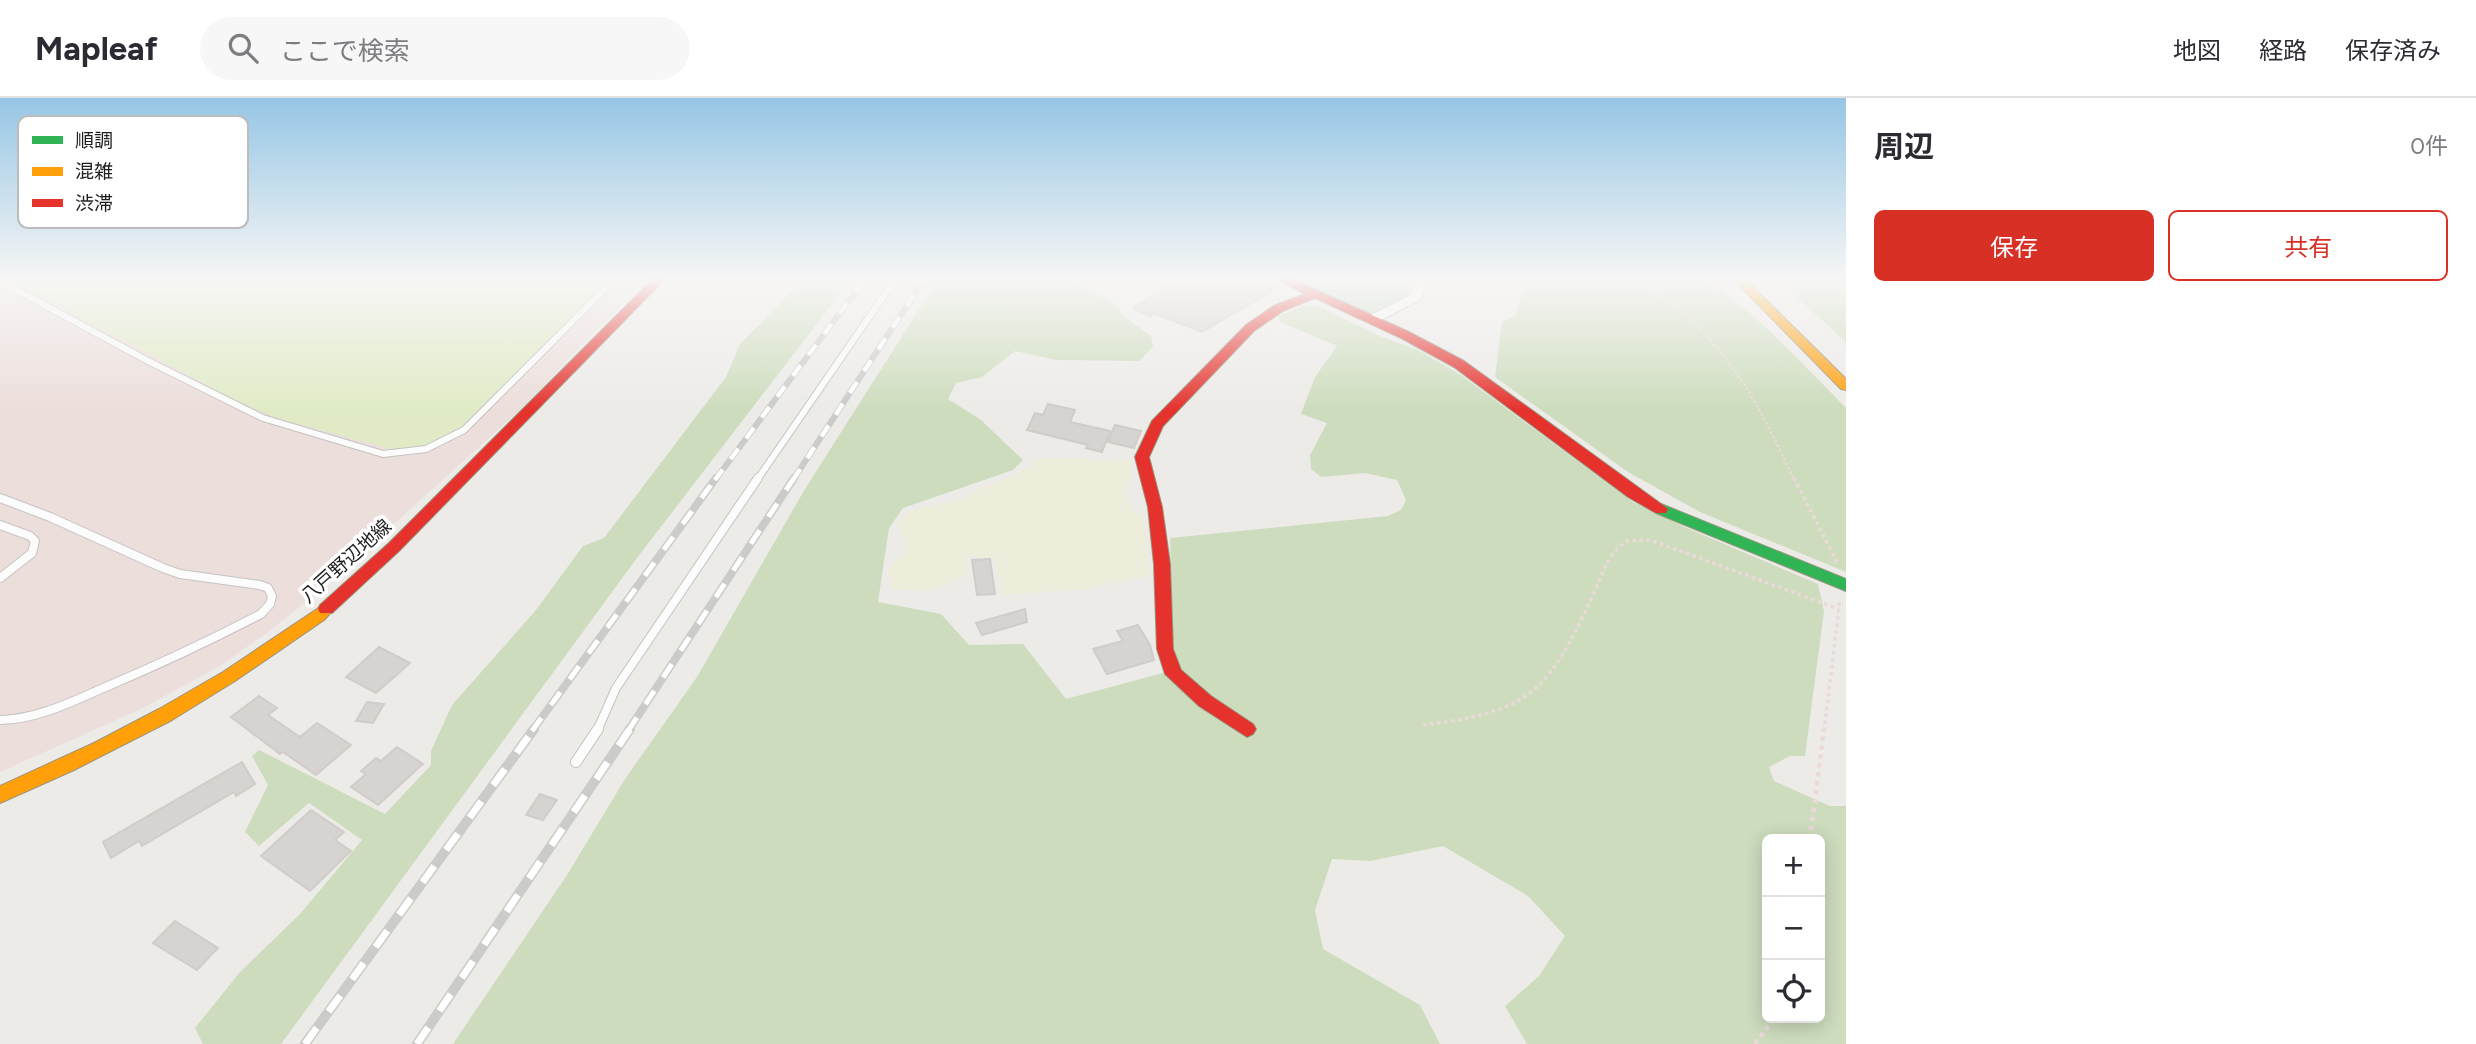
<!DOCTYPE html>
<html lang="ja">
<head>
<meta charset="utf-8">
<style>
  body { margin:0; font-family:Figtree,"Noto Sans JP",sans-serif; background:#f7f7f7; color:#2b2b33 }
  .controls { position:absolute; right:21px; bottom:21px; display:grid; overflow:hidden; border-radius:10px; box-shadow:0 4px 18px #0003 }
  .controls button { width:63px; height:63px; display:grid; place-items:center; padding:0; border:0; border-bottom:2px solid #e1e1e2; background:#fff; color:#2b2b33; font:35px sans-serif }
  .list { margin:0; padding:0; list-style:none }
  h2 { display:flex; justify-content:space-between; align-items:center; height:91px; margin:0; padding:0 28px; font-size:30px }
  h2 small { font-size:23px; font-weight:400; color:#7c7c81 }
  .actions { display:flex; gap:14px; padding:21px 28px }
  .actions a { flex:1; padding:16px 0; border:2px solid #d93025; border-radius:10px; text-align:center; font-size:24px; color:#d93025 }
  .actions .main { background:#d93025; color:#fff }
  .icon { flex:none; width:38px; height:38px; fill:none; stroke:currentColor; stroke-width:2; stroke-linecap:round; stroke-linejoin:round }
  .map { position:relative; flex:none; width:1846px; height:946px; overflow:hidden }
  header { display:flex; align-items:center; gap:42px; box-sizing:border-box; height:98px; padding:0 35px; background:#fff; border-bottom:2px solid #e1e1e2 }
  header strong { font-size:33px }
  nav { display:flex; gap:38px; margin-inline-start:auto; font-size:24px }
  .search { width:490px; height:63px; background:#f7f7f7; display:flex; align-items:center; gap:18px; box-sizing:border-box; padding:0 24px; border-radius:38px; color:#7c7c81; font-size:26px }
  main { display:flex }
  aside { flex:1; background:#fff }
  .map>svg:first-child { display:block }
</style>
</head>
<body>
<header>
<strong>Mapleaf</strong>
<div class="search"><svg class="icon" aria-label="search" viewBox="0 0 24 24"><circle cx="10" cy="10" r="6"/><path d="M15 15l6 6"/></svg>ここで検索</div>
<nav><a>地図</a><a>経路</a><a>保存済み</a></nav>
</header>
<main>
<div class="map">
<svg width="1846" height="946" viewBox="0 0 1846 946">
  <rect width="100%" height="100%" fill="#edebe8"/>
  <path fill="#ecdedb" d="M0,180H647L520,312L323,490L271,532L220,568L141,611L0,674Z"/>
  <path fill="#eeecdb" d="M1079,180H1171L1129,206Z
    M1035,360L1132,362V374L1125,390L1132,411L1144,418L1149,478L1085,491L1003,497L994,459H966L968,477L931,493L891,491L887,472L904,455V440L896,425L909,413L969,399L975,392L1030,370Z"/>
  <path fill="#e0ebc6" d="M6,180H611L458,332L429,346L400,353L282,322L243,306Z"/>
  <path fill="#cddcbd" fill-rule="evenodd" d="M803,180H852L637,460L281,946H203L195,930L240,874L300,816L362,742L309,705L259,748L245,734L268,687L252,658L259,652L385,716L431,667V653L452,607L536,512L583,448L604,440L726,279L740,246L783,203Z
    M939,180H1071L1114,205L1126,220L1151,238L1153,248L1140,263L1056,262L1015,253L982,279L956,285L948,301L981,322L1023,362L1013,372L903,410L889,430L878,504L941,516L969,547L1023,546L1066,601L1174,572L1170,440L1388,418L1401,412L1406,402L1397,382L1365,375L1321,379L1311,371L1310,357L1327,325L1301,316L1315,279L1337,248L1278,223L1279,218L1306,207L1318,208L1380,238L1420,253L1461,277L1633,404L1689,431L1818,486L1824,513L1805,658H1790L1769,669L1774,683L1830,708H1846V946H1527L1505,908L1539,878L1565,838L1528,798L1443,748L1370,763L1332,761L1315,812L1323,851L1420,907L1440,946H453L567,777L625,681L697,579L805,391ZM1767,741H1820V920H1767Z
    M1526,180L1560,183L1581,180H1702C1757,214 1801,265 1846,310V474L1700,414L1628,374L1495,279L1502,224L1515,218Z
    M1776,180H1846V244Z"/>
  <path fill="#c6d8c4" d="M1291,180H1417L1412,199L1371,218Z"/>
  <path fill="#d6d3d0" stroke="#d0ccc9" stroke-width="2" d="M1179,180H1202L1218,187L1232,180H1270L1273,185L1279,189L1202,234L1153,215L1151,219L1133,210Z
    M1048,306L1075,312L1070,324L1110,333L1102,354L1086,350L1088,347L1027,332L1035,315L1043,317Z
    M1115,327L1141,333L1134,350L1108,344Z
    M990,461L995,496L977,497L972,462Z
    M1025,511L1027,524L982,537L976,525Z
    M1138,527L1150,547L1154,562L1107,576L1093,551L1123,543L1117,533Z
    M379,549L410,565L376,595L346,579Z
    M259,598L277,610L268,617L300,639L317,625L351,647L316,677L283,654L280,656L231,619Z
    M367,604L384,606L373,625L356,623Z
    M397,649L423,666L378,707L351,689L366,676L361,673L376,660L381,663Z
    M242,664L255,686L236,698L234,694L142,748L139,743L111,760L103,744Z
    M540,696L557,702L543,722L526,717Z
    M311,712L344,734L335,742L351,753L310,793L261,758Z
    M175,823L218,850L197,872L153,845Z"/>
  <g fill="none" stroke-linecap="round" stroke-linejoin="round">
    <g stroke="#c4c3c2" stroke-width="8">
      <path id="lane-far2" d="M0,183L148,263L263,320L383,356L426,351L464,332L616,180
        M757,382L896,180"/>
    </g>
    <g stroke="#c4c3c2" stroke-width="10">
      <path id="lane-far1" d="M0,400L50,419L163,470L180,476L260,487L268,490L272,498L270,506L261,516C211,542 160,566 108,588C73,603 39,621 0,622
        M0,427L30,438L35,443L32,455L0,480
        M597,633L616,590L758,380"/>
    </g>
    <g stroke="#c4c3c2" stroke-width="12">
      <path id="lane" d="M576,664L598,631"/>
    </g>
    <g stroke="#c4c3c2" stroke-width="2">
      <path id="street" d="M1416,180H1428L1420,202L1375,225H1367V219L1411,197Z"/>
    </g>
    <g stroke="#98967f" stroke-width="2">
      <path id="fast" d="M1661,406L1846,481V493L1656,415L1654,411L1656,407Z"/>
    </g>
    <g stroke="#98967f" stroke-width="2">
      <path id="slow" d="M1732,180H1744L1846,281V292L1841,291Z
        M326,505L332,507L334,511L324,522L235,583L172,622L74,672L0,705V688L94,645L159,611L223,574Z"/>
    </g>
    <g stroke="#98967f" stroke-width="2">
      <path id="jam" d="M654,180H666L399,453L332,515H320L318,511L320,507L389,445Z
        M1275,180H1290L1409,234L1464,263L1668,411L1666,415H1656L1628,399L1454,269L1401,240L1315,200L1283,213L1254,233L1163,328L1149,359L1162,409L1170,466L1173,551L1181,572L1211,598L1253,626L1256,631L1253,636L1247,639L1199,608L1165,576L1157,551L1154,466L1148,409L1135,359L1152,323L1246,227L1275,207L1305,196Z"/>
    </g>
    <path stroke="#ebd9da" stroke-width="2.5" stroke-dasharray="2.5 2.5" stroke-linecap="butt" d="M1638,180C1666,202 1695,224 1719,252C1751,290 1773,337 1794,382"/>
    <path stroke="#ebd9da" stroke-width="3.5" stroke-dasharray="3.5 3.5" stroke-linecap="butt" d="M1794,380L1837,464
      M1423,627C1531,614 1548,594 1593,497C1602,477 1607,457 1626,443L1650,442L1839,511
      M1824,633L1840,502"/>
    <path stroke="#ebd9da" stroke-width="4.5" stroke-dasharray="4.5 4.5" stroke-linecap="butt" d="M1810,741L1824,631
      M1755,946L1774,920"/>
    <use href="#lane-far2" stroke="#fcfcfc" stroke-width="6"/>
    <use href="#lane-far1" stroke="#fcfcfc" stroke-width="8"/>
    <use href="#lane" stroke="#fcfcfc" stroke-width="10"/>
    <use href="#street" fill="#fcfcfc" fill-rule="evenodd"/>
    <use href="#fast" fill="#30b455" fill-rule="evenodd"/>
    <use href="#slow" fill="#ff9f0a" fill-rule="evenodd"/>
    <use href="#jam" fill="#e5322d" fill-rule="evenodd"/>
    <g stroke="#cbcbca" stroke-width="6">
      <path id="rail-far2" d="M715,382L866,180
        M793,382L925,180"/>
    </g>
    <g stroke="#cbcbca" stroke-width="8">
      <path id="rail-far1" d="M532,633L716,380
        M628,633L794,380"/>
    </g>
    <g stroke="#cbcbca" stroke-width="10">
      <path id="rail" d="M305,946L534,631
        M417,946L630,631"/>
    </g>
    <use href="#rail-far2" stroke="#fff" stroke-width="4.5" stroke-dasharray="13" stroke-linecap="butt"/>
    <use href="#rail-far1" stroke="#fff" stroke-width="5" stroke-dasharray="16" stroke-linecap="butt"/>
    <use href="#rail" stroke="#fff" stroke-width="7" stroke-dasharray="20" stroke-linecap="butt"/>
  </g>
  <linearGradient id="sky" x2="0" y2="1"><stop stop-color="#96c6e5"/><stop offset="0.58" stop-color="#f7f6f5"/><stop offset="1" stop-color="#f7f6f5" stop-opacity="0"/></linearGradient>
  <rect width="1846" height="312" fill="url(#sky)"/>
  <g text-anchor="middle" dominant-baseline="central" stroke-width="7" stroke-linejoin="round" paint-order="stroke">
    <g font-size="19" fill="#1f1f1f" stroke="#fff">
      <text transform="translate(346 463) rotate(-42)">八戸野辺地線</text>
    </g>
  </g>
  <rect x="18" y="18" width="230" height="112" rx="10" fill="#fff" stroke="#bcbcbc" stroke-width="2"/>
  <rect x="32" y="38" width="31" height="8" fill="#30b455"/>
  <rect x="32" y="69" width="31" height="9" fill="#ff9f0a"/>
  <rect x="32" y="101" width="31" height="8" fill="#e5322d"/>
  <g font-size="19" fill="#1f1f1f">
    <text x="75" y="49">順調</text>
    <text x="75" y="80">混雑</text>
    <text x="75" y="112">渋滞</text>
  </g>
</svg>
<div class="controls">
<button>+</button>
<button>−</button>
<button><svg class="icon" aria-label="locate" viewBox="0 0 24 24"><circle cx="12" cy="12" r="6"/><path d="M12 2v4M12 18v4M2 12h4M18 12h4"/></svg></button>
</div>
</div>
<aside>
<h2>周辺<small>0件</small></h2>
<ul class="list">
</ul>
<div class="actions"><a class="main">保存</a><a>共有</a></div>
</aside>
</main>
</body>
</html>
